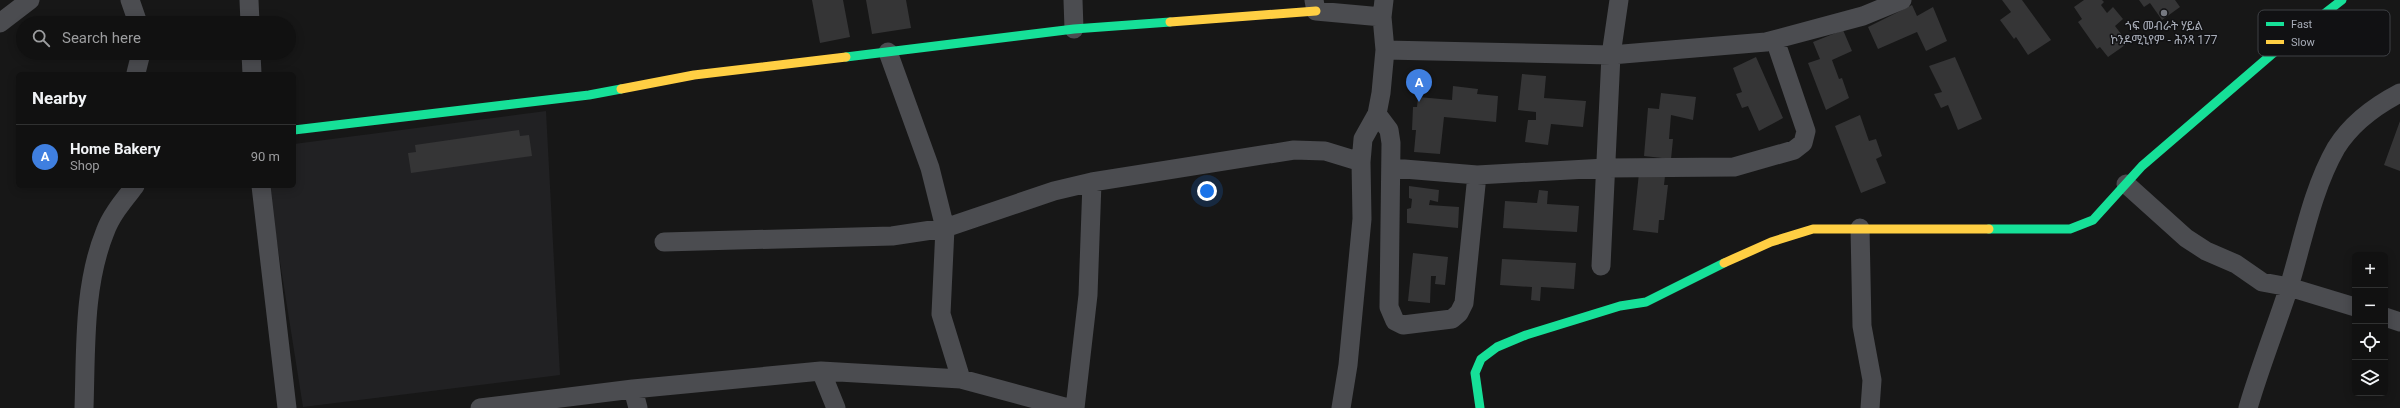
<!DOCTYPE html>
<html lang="en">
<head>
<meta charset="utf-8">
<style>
  body { margin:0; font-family:Roboto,"Noto Sans Ethiopic",sans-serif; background:#1e1f1f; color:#f1f3f6 }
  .controls { position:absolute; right:12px; bottom:12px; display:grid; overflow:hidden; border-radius:6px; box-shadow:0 2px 10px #0003 }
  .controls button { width:36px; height:36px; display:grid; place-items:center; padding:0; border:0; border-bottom:1px solid #303131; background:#111; color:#f1f3f6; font:20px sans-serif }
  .you { position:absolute; left:1207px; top:191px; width:14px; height:14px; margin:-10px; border:3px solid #fff; border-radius:50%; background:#1a73e8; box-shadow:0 0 0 6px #1a73e833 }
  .badge { display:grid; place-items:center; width:26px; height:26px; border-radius:50%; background:#757880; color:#fff; font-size:13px; font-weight:700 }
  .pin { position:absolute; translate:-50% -33px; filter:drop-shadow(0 1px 2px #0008) }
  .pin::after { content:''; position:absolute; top:21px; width:14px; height:12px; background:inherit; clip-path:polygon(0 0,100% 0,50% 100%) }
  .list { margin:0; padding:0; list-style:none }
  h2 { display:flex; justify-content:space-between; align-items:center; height:52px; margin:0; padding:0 16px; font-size:17px }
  h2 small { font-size:13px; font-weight:400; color:#9c9d9f }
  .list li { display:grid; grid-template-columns:26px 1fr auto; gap:12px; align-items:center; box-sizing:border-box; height:64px; padding:0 16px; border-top:1px solid #303131 }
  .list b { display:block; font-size:15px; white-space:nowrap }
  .list p { margin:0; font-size:13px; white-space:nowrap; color:#9c9d9f }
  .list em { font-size:13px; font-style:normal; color:#9c9d9f }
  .icon { flex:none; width:22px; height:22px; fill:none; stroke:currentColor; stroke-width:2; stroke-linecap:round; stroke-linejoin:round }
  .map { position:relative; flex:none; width:2400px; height:408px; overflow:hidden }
  .search { position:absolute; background:#111; box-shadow:0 2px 10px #0003; left:16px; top:16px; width:280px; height:44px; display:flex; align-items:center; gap:10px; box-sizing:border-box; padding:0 14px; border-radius:22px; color:#9c9d9f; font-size:15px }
  .panel { position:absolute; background:#111; box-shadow:0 2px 10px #0003; left:16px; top:72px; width:280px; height:116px; border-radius:6px }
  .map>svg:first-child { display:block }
</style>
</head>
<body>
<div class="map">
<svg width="2400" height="408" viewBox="0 0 2400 408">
  <rect width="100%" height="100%" fill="#171717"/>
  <path fill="#212123" d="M546,111L560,375L303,407L268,186H294V144Z"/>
  <path fill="#353536" d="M812,0H843L850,37L820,43Z
    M866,0H906L911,28L872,34Z
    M2002,0H2022L2051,40L2028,55L2016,37L2014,39L2000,20L2011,12Z
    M2084,0H2102L2104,2L2101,5L2107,13L2113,7L2123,19L2115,26L2128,43L2108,57L2100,47L2097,49L2078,22L2082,19L2074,7Z
    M2139,0H2175L2180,7L2162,20L2150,3L2144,7Z
    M1912,5L1917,16L1933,7L1947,41L1926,51L1917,32L1878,49L1868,27Z
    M1843,30L1852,51L1832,60L1839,79L1842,78L1849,98L1826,110L1808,63L1820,59L1813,42Z
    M1756,57L1783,118L1759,131L1748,106L1742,108L1736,94L1742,92L1733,68Z
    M1955,57L1982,119L1958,130L1948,105L1941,108L1934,94L1942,92L1929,66Z
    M1522,74L1546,76L1544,98L1586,101L1583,127L1551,124L1548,145L1525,142L1528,120H1536V112L1518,110Z
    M1453,86L1478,89L1477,94L1498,96L1496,122L1444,117L1440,154L1414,152L1416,130H1412L1413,107H1417L1418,97L1452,100Z
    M1661,93L1696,97L1693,120L1671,115L1669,139H1673L1671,159L1644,156L1648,108L1659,109Z
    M1860,115L1869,141L1876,139L1882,156L1876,159L1886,183L1861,193L1835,126Z
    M2400,121V171L2384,165Z
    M519,130L520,136L529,135L532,156L411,173L408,153L416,152L415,145Z
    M1639,173L1665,176L1664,185H1668L1664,220H1659L1658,233L1633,230Z
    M1409,186L1439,190L1438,202L1430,200L1429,205L1459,207L1458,228L1407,223V209L1411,208L1412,199L1409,198Z
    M1539,190L1548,191L1547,204L1579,206L1577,232L1503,228L1505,201L1537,203Z
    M1413,253L1448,257L1445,285L1435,284L1436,276H1431L1430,303L1408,301Z
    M1502,259L1576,263L1574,289L1541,287L1540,301L1531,300L1532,287L1500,285Z"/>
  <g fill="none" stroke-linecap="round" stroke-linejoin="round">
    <path stroke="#4b4c50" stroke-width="19" d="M130,0L138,23
      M249,0L250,23
      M1073,0L1074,29
      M1314,0L1316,11L1382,17
      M0,23L30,0
      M1385,50L1611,55L1766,42L1863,16L1902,0
      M888,52L930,168L945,228L941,314L961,379
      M251,53L252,74
      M136,73L141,53
      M1377,114L1389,130L1391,143L1389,307L1395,321L1403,325L1452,319L1459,313L1464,303L1477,175
      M1392,168L1477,175L1606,168L1734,167L1794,150L1803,143L1806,131L1775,40
      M2126,184L2186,238L2206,251L2236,264L2262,282L2289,287L2355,307
      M261,186L287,408
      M1860,228L1862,326L1872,380L1870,408
      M664,242L892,236L945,228L1054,191L1092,182L1294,150L1325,151L1361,162
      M1601,266L1611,55L1619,0
      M2385,317L2400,322
      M821,371L836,408
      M633,389L638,408
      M84,408C86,351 83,286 105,232C111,215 124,200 135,186
      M480,408L633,389L821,371L961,379L1068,408
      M1075,408L1088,295L1092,182
      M1341,408L1348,365L1362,219L1361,162L1363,139L1377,114L1381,93L1385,50L1382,17L1384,0
      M2248,408C2260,367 2276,327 2289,287C2303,241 2312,190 2336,148C2351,124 2375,106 2400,93"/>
    <path stroke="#16e098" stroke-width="9" d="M846,57L1074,29L1170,22
      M294,130L589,95L621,89
      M1989,229H2070L2093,220L2142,166L2271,55L2342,0
      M1480,408L1475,373L1481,359L1497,347L1526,335L1620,306L1646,302L1724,263"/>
    <path stroke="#ffcf43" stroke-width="9" d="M1170,22L1316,11
      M621,89L694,75L846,57
      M1724,263L1771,242L1813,229H1989"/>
  </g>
  <circle fill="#757880" stroke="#111113" stroke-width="1.5" cx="2164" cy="13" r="4"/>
  <g text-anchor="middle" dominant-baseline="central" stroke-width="3" stroke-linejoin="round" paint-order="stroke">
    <g font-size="12" fill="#a8adb8" stroke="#111113">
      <text x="2164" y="26">ጎፍ መብራት ሃይል<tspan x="2164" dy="14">ኮንዶሚኒየም - ሕንጻ 177</tspan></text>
    </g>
  </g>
  <rect x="2258" y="10" width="132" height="46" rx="6" fill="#111113" stroke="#3e4045" stroke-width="1"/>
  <rect x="2266" y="22" width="18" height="4" fill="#16e098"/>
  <rect x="2266" y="40" width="18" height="4" fill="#ffcf43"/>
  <g font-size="11" fill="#a8adb8">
    <text x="2291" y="28">Fast</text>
    <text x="2291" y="46">Slow</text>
  </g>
</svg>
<div class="controls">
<button>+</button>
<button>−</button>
<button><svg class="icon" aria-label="locate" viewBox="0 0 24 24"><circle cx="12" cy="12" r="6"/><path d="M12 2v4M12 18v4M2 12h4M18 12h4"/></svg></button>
<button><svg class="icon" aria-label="layers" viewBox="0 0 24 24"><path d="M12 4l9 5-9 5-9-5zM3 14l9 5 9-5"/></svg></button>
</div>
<div class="you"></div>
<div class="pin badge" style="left:1419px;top:102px;background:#3f7fe0">A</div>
<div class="search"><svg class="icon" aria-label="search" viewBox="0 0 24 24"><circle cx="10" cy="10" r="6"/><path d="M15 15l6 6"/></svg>Search here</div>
<section class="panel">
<h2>Nearby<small></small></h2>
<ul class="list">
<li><span class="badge" style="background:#3f7fe0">A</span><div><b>Home Bakery</b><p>Shop</p></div><em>90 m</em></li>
</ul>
</section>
</div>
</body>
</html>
